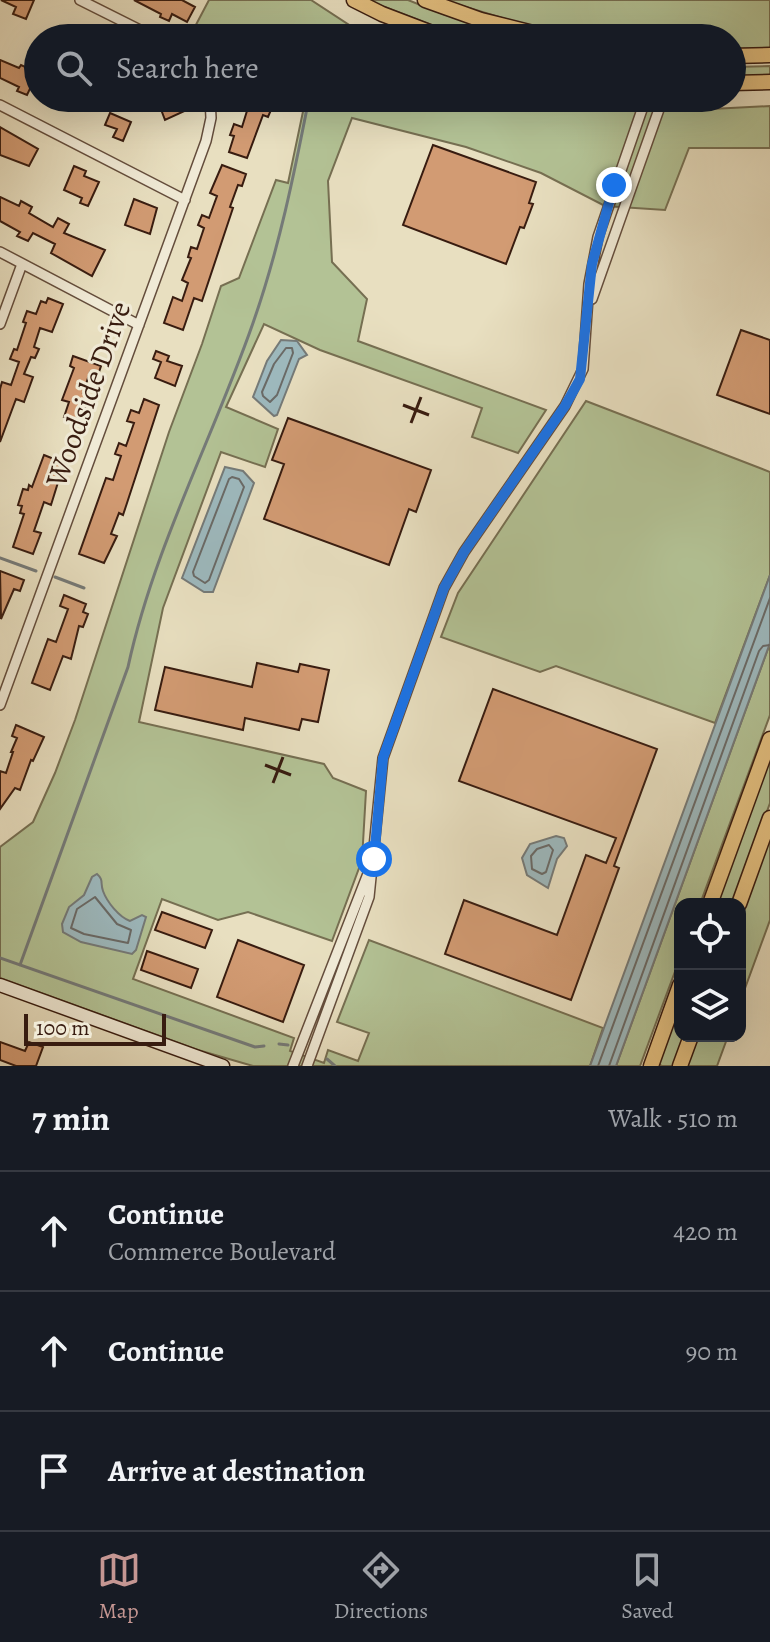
<!DOCTYPE html>
<html lang="en">
<head>
<meta charset="utf-8">
<style>
  body { margin:0; font-family:Alegreya,serif; background:#20242c; color:#f1f3f6 }
  .controls { position:absolute; right:24px; bottom:24px; display:grid; overflow:hidden; border-radius:16px; box-shadow:0 8px 32px #0002 }
  .controls button { width:72px; height:72px; display:grid; place-items:center; padding:0; border:0; border-bottom:2px solid #363941; background:#171b24; color:#f1f3f6; font:40px sans-serif }
  .scale { position:absolute; left:24px; bottom:20px; width:142px; box-sizing:border-box; padding-left:8px; border:4px solid #381c10; border-top:0; font-size:22px; line-height:28px; white-space:nowrap; color:#381c10; -webkit-text-stroke:6px #f0ead6; paint-order:stroke }
  .stop { position:absolute; width:24px; height:24px; margin:-18px; border:6px solid #1a73e8; border-radius:50%; background:#fff }
  .stop.end { background:#1a73e8; border-color:#fff; box-shadow:0 2px 8px #0008 }
  .list { margin:0; padding:0; list-style:none }
  h2 { display:flex; justify-content:space-between; align-items:center; height:104px; margin:0; padding:0 32px; font-size:34px }
  h2 small { font-size:26px; font-weight:400; color:#9ea1a6 }
  .list li { display:grid; grid-template-columns:52px 1fr auto; gap:24px; align-items:center; box-sizing:border-box; height:120px; padding:0 32px; border-top:2px solid #363941 }
  .list b { display:block; font-size:30px; white-space:nowrap }
  .list p { margin:0; font-size:26px; white-space:nowrap; color:#9ea1a6 }
  .list em { font-size:26px; font-style:normal; color:#9ea1a6 }
  .icon { flex:none; width:44px; height:44px; fill:none; stroke:currentColor; stroke-width:2; stroke-linecap:round; stroke-linejoin:round }
  .map { position:relative; flex:none; width:770px; height:1066px; overflow:hidden }
  .search { position:absolute; background:#171b24; box-shadow:0 8px 32px #0002; left:24px; right:24px; top:24px; height:88px; display:flex; align-items:center; gap:20px; box-sizing:border-box; padding:0 28px; border-radius:44px; color:#9ea1a6; font-size:30px }
  .sheet { height:464px; background:#171b24 }
  nav { display:flex; justify-content:space-around; align-items:center; box-sizing:border-box; height:112px; border-top:2px solid #363941; background:#171b24; font-size:22px; color:#9ea1a6 }
  nav a { display:grid; justify-items:center; gap:4px }
  nav .on { color:#c59692 }
  .map>svg:first-child { display:block }
</style>
</head>
<body>
<div class="map">
<svg width="770" height="1066" viewBox="0 0 770 1066">
  <rect width="100%" height="100%" fill="#e8dfc0"/>
  <filter id="stains"><feTurbulence type="fractalNoise" baseFrequency=".0025" numOctaves="4"/><feColorMatrix values="0 0 0 0 .2 0 0 0 0 .09 0 0 0 0 .02 0 0 0 .5 -.17"/></filter>
  <radialGradient id="worn" r=".72"><stop offset=".6" stop-color="#630" stop-opacity="0"/><stop offset="1" stop-color="#630" stop-opacity=".3"/></radialGradient>
  <path fill="#b3c295" stroke="#766f52" stroke-width="2" d="M209,0H311L354,28L379,38H189Z
    M367,0H408L443,14L524,38H465Z
    M443,0H770V48L732,49V38H589L529,26Z
    M770,66V77L732,78V67Z
    M297,98H564L622,107L692,110L770,106V148H689L665,210L605,206L541,173L466,147L352,118L328,181L332,262L367,299L358,341L546,410L518,453L472,437L482,408L320,350L264,324L226,407L278,429L265,467L221,452L163,608L139,722L324,764L333,778L366,791L362,860L332,941L248,912L218,920L162,899L133,979L294,1038L290,1051L324,1063L328,1050L358,1061L369,1033L337,1022L369,940L603,1028L590,1066H253L198,1050L0,978V847L33,822L55,773L75,720L169,432L202,344L221,286L239,278L276,180L288,183L305,102Z
    M586,401L770,472V575L715,723L556,666L540,672L441,637L458,593Z
    M770,643V715L700,904H680V958L640,1066H616Z
    M770,753V803L733,904H715Z
    M770,833V920L740,1002V915Z
    M680,1001V1036H685L674,1066H662L657,1063Z
    M696,1036H728L717,1066H685Z"/>
  <path fill="#9db9be" stroke="#757a78" stroke-width="2" d="M281,340L297,341L307,355L299,359L277,415L274,416L253,397L267,361Z
    M225,467L243,471L254,483L213,592H204L182,578Z
    M770,575V643L616,1066H590Z
    M556,836L564,838L567,846L557,859L548,888L527,875L522,858L530,844Z
    M97,874C104,880 100,883 103,891C107,902 119,917 130,921L142,915L146,917L136,950L132,954L81,942L63,932L62,924L69,907L84,895L92,877Z"/>
  <g fill="none" stroke-linecap="round" stroke-linejoin="round">
    <path stroke="#6a6a67" stroke-width="2" d="M286,348H292L293,353L277,395L270,402L263,396L262,392L274,364Z
      M232,477L239,479L244,487L209,580L205,583L194,576L193,572L229,479Z
      M549,845L553,850L546,872L542,874L532,869L531,856L537,849Z
      M95,897L117,924L131,930L128,943L84,934L71,928L77,909Z
      M598,1066L770,598
      M609,1066L759,651L763,646L770,645"/>
    <path stroke="#757a78" stroke-width="3" d="M0,558L36,571
      M55,577L84,588
      M0,958L255,1047L264,1046
      M20,965L128,667C154,547 213,438 253,323C279,249 294,175 309,98
      M279,1044L288,1045
      M327,1059L335,1066"/>
  </g>
  <path fill="#d29b73" stroke="#381c10" stroke-width="2" d="M1,0H34L26,19L13,14L16,7Z
    M134,0H182L195,7L187,22L172,14L169,21L160,17L161,14Z
    M0,60L19,68L21,65L30,69L29,73L36,76L27,95L17,91L19,87L0,78Z
    M160,98H187L191,108L165,120L159,104L163,103Z
    M251,98H276L268,117L263,115L247,158L229,152L234,136L230,135L234,124L242,127Z
    M110,113L131,122L123,141L113,137L117,129L105,125Z
    M0,127L38,149L29,166L0,155Z
    M433,145L536,182L529,203L533,204L524,228L520,227L506,264L403,225Z
    M222,165L246,174L242,186L238,185L230,207L233,208L202,301L194,298L183,330L164,323L173,297L182,301L188,283L182,280L191,258L188,257L191,247L197,249L204,228L198,225L202,215L209,218L217,196L210,193Z
    M74,166L86,171L84,176L99,182L88,206L80,203L82,198L64,190Z
    M0,197L19,206L21,201L32,207L29,213L53,227L58,218L69,224L64,233L105,250L92,276L51,253L55,244L33,233L28,241L17,236L20,232L0,221Z
    M134,199L157,208L150,234L125,225Z
    M48,298L63,304L52,332L40,328L34,347L39,349L35,358L31,357L24,374L33,377L24,402L16,399L0,442V389L2,382L11,385L19,362L10,359L14,349L17,350L26,323L23,322L27,311L36,314L41,301L46,303Z
    M741,330L770,340V414L717,395Z
    M156,351L169,356L167,361L182,366L175,386L155,378L161,362L153,359Z
    M73,356L101,366L98,375L90,372L83,393L91,396L86,408L82,406L76,421L64,417L69,402L62,400L74,368L70,366Z
    M144,399L159,405L127,503L123,515L119,513L111,534L117,536L104,563L79,554L106,478L113,480L121,456L115,454L119,443L126,446L134,423L127,421L131,410L139,413Z
    M288,418L431,470L416,512L409,509L389,565L264,519L284,464L272,460Z
    M44,455L64,463L51,505L44,502L34,531L41,533L33,554L13,547L24,514L20,513L22,506L18,505L23,489L28,490L29,485L32,487Z
    M0,571L24,580L20,591L14,589L1,619Z
    M64,595L86,604L83,612L88,614L83,627L79,626L71,659L63,656L50,690L32,683L48,639L56,642L68,609L60,606Z
    M257,663L298,672L300,664L329,670L318,722L302,719L299,730L245,718L243,730L155,710L165,667L252,687Z
    M493,689L657,749L614,866L619,868L571,1000L445,954L464,900L557,935L586,855L606,863L616,838L459,781Z
    M16,725L44,737L33,761L31,760L20,790L15,788L0,809V771L6,773L13,752H11L17,738L12,736Z
    M162,912L212,930L205,948L155,930Z
    M238,940L304,965L283,1022L217,997Z
    M147,951L198,969L191,988L141,970Z
    M0,1042L25,1051L29,1042L43,1047L36,1066H16L0,1060Z"/>
  <g fill="none" stroke-linecap="round" stroke-linejoin="round">
    <g stroke="#644d3c" stroke-width="12">
      <path id="street" d="M80,0L156,38
        M0,105L185,200
        M0,252L139,325
        M592,299L663,98
        M0,324L22,264
        M0,705L206,141L211,118L210,98
        M293,1066L371,866
        M307,1066L369,897L383,758L444,588L464,552L565,406L583,369L589,284L598,237L646,98"/>
    </g>
    <g stroke="#381c10" stroke-width="15">
      <path id="secondary" d="M0,985L223,1066"/>
    </g>
    <g stroke="#381c10" stroke-width="17">
      <path id="primary" d="M354,0L382,14L445,38
        M425,0L481,20L553,38
        M732,56L770,55
        M732,83L770,82
        M710,904L770,739
        M739,904L770,818
        M651,1066L680,985
        M680,1066L691,1036"/>
    </g>
    <use href="#street" stroke="#f0ead6" stroke-width="9"/>
    <use href="#secondary" stroke="#f0ead6" stroke-width="12"/>
    <use href="#primary" stroke="#e4c080" stroke-width="14"/>
  </g>
  <g fill="none" stroke-linecap="round" stroke-linejoin="round">
    <path stroke="#1a73e8" stroke-width="10" d="M374,859L383,758L444,588L464,552L565,406L580,379L592,264L614,185"/>
  </g>
  <path fill="none" stroke="#381c10" stroke-width="3" d="M403,405L429,415M411,423L421,397M265,765L291,775M273,783L283,757"/>
  <g text-anchor="middle" dominant-baseline="central" stroke-width="6" stroke-linejoin="round" paint-order="stroke">
    <g font-size="30" fill="#381c10" stroke="#f0ead6">
      <text transform="translate(88 394) rotate(-70)">Woodside Drive</text>
    </g>
  </g>
  <rect width="100%" height="100%" filter="url(#stains)"/>
  <rect width="100%" height="100%" fill="url(#worn)"/>
</svg>
<div class="controls">
<button><svg class="icon" aria-label="locate" viewBox="0 0 24 24"><circle cx="12" cy="12" r="6"/><path d="M12 2v4M12 18v4M2 12h4M18 12h4"/></svg></button>
<button><svg class="icon" aria-label="layers" viewBox="0 0 24 24"><path d="M12 4l9 5-9 5-9-5zM3 14l9 5 9-5"/></svg></button>
</div>
<div class="scale">100 m</div>
<div class="stop" style="left:374px;top:859px"></div>
<div class="stop end" style="left:614px;top:185px"></div>
<div class="search"><svg class="icon" aria-label="search" viewBox="0 0 24 24"><circle cx="10" cy="10" r="6"/><path d="M15 15l6 6"/></svg>Search here</div>
</div>
<section class="sheet">
<h2>7 min<small>Walk · 510 m</small></h2>
<ul class="list">
<li><svg class="icon" aria-label="ahead" viewBox="0 0 24 24"><path d="M12 20V5M6 11l6-6 6 6"/></svg><div><b>Continue</b><p>Commerce Boulevard</p></div><em>420 m</em></li>
<li><svg class="icon" aria-label="ahead" viewBox="0 0 24 24"><path d="M12 20V5M6 11l6-6 6 6"/></svg><div><b>Continue</b></div><em>90 m</em></li>
<li><svg class="icon" aria-label="arrive" viewBox="0 0 24 24"><path d="M6 21V4h12l-3 4 3 4H6"/></svg><div><b>Arrive at destination</b></div></li>
</ul>
</section>
<nav>
<a class="on"><svg class="icon" aria-label="map" viewBox="0 0 24 24"><path d="M3 6l6-2 6 2 6-2v14l-6 2-6-2-6 2zM9 4v14M15 6v14"/></svg>Map</a>
<a><svg class="icon" aria-label="directions" viewBox="0 0 24 24"><path d="M12 3l9 9-9 9-9-9zM9 14v-3h6M13 9l2 2-2 2"/></svg>Directions</a>
<a><svg class="icon" aria-label="saved" viewBox="0 0 24 24"><path d="M7 4h10v16l-5-4-5 4z"/></svg>Saved</a>
</nav>
</body>
</html>
